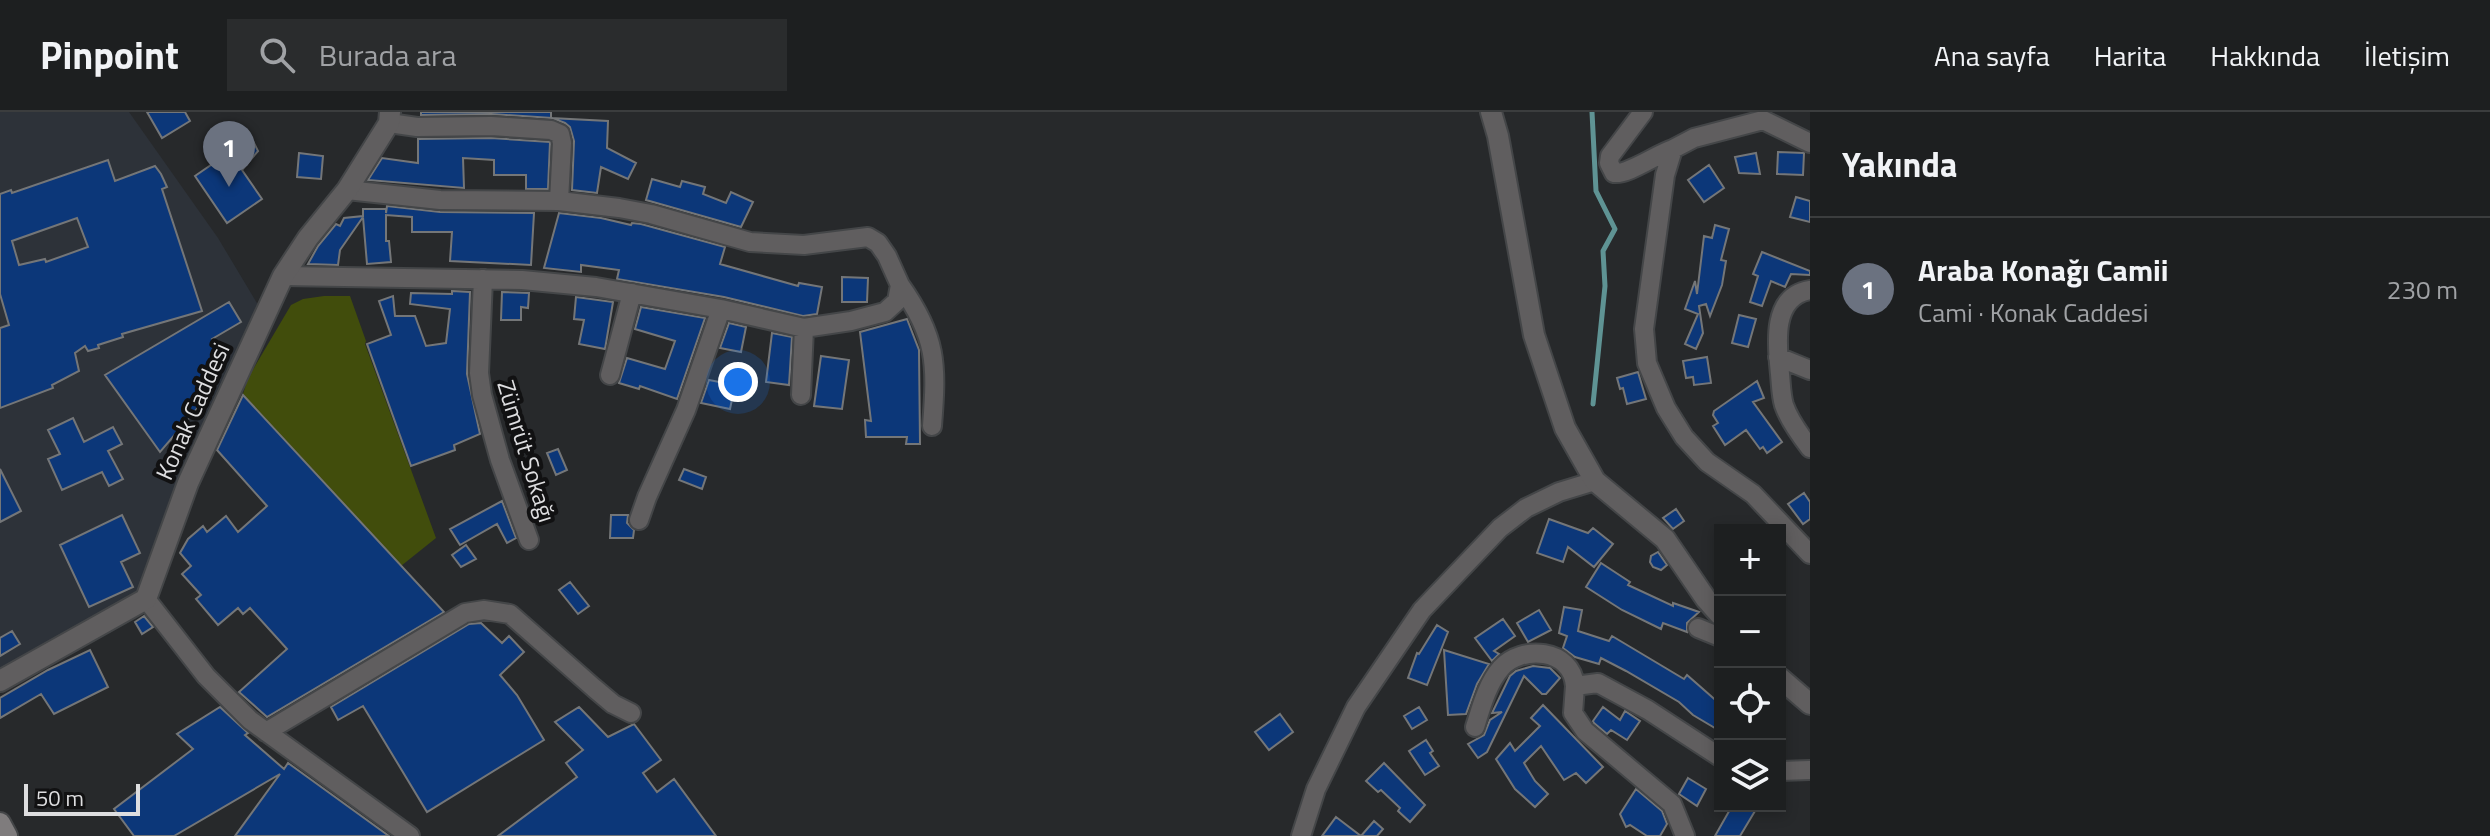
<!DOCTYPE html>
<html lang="tr">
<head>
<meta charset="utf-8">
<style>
  body { margin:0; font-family:"Titillium Web",sans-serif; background:#2a2c2d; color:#f1f3f6 }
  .controls { position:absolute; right:24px; bottom:24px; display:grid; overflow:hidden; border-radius:0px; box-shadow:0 4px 12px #0003 }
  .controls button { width:72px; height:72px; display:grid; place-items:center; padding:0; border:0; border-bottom:2px solid #3b3d3e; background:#1d1f20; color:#f1f3f6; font:40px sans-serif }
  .scale { position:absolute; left:24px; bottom:20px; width:116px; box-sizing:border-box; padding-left:8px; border:4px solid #dedee0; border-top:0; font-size:22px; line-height:28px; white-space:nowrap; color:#dedee0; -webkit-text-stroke:6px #111112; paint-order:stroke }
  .you { position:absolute; left:738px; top:270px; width:28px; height:28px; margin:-20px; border:6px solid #fff; border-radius:50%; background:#1a73e8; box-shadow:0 0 0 12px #1a73e833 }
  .badge { display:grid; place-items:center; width:52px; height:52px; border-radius:50%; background:#f59b97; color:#fff; font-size:26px; font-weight:700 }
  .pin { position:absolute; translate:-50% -66px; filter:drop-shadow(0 2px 4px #0008) }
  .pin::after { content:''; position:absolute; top:42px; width:28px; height:24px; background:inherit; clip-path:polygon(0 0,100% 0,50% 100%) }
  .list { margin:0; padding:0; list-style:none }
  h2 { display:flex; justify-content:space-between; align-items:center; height:104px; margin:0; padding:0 32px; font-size:34px }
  h2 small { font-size:26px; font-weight:400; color:#a0a2a5 }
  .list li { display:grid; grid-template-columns:52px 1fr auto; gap:24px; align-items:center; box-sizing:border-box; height:144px; padding:0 32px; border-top:2px solid #3b3d3e }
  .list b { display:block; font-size:30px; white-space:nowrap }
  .list p { margin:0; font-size:26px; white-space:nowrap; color:#a0a2a5 }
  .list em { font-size:26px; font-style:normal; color:#a0a2a5 }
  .icon { flex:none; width:44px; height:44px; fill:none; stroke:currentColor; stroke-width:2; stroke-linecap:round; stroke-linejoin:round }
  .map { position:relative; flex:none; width:1810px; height:724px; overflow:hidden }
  header { display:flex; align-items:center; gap:48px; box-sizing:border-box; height:112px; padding:0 40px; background:#1d1f20; border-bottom:2px solid #3b3d3e }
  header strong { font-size:38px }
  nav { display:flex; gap:44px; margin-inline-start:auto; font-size:28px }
  .search { width:560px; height:72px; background:#2a2c2d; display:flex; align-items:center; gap:20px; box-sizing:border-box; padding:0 28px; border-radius:0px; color:#a0a2a5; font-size:30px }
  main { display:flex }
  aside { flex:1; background:#1d1f20 }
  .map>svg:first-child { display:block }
</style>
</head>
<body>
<header>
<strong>Pinpoint</strong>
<div class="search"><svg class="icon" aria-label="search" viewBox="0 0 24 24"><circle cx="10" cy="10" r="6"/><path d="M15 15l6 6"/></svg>Burada ara</div>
<nav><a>Ana sayfa</a><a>Harita</a><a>Hakkında</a><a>İletişim</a></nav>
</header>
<main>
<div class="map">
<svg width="1810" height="724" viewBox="0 0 1810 724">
  <rect width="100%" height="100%" fill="#27292b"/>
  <path fill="#2d3239" d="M0,0H129L218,126L264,203L146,487L0,569Z"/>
  <path fill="#414d0c" d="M324,184H350L366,229L365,232L436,426L401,454L243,282L248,266L291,193L303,187Z"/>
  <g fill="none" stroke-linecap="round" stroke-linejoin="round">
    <path stroke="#5f9394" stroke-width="5" d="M1592,0L1596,79L1615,117L1603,139L1605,174L1593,292"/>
  </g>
  <path fill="#0c3779" stroke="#747678" stroke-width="2" fill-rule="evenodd" d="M147,0H185L190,9L162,26Z
    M421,0H551V6L608,9L607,36L636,51L628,67L601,55L597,81L572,78L574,29L570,15L565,11L552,6L491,2L421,3Z
    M491,26L550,30L548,77H526V63H494V48L463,46L464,76L368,68L382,46L418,51V27Z
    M241,28L253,29L258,39L242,58L262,87L227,111L195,64L237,35Z
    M1778,40L1804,41L1803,63L1777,62Z
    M299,41L323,44L321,67L297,65Z
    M1756,41L1760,62L1739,61L1735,45Z
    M108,48L115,69L155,54L161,62L167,75L162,77L202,199L122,222L123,225L98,233L99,236L88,239L85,234L75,241L79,259L52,273L53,276L0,296V216L9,213L0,182V82L11,78L12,81ZM77,106L88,135L46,150L45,147L19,153L12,129Z
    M1709,53L1724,76L1704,90L1688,68Z
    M652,67L680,75L682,69L705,75L703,82L726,91L731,80L753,90L741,115L646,88Z
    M1796,85L1810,89V110L1790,105Z
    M387,94L440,100L534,101L531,153L450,149L452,120H412V105L386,103V129H389L391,150L367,152L363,105L340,138L338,153L308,152L318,134L336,112L340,114L344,106L363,104V97H386V101Z
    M559,101L601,106L631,113L632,111L641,112L725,135L720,152L798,174L799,171L822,175L817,202L803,204L724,185L617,167L619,158L581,153V160L544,156Z
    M1715,113L1729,117L1721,148L1726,149L1722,173L1710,204L1706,192L1699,194L1703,221L1696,237L1685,232L1698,202L1685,197L1695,169L1697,182L1704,124L1712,126Z
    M1762,140L1810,159V163L1791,162L1785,175L1771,169L1762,194L1750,190L1758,164L1753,162Z
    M842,165L868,166L867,190H842Z
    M452,179L470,180L467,262L480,322L454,333L455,338L411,354L367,232L391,223L379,189L393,184L395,204H415L426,234L446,231L450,197L410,192L411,181L452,182Z
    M502,180L529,181L528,196L521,195V208H501Z
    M576,185L613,190L605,237L579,232L584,208L574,207Z
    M229,190L241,210L212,227L225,250L196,298L160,340L105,263Z
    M641,195L705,206L677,287L640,274L639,277L619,271L627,246L665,257L675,229L635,217Z
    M1739,203L1756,207L1748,235L1732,231Z
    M907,207L919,238L920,332H906L907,325H866L865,308L871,309L860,220Z
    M729,211L746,215L741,240L720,236Z
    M772,221L792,225L789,273L766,270Z
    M821,244L849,248L842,297L814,294Z
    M1707,245L1711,271L1694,273L1693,265L1686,266L1683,249Z
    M1638,260L1646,287L1627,292L1623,276L1620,277L1617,266Z
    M709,268L735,273L730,297L701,291Z
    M1757,269L1764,286L1753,290L1782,330L1767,341L1763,335L1760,337L1746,318L1725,333L1713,314L1718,311L1713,303L1714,299Z
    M243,283L444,500L267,605L239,580L287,537L250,496L243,502L238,496L218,513L196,487L201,483L182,462L191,454L180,441L188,427L203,414L207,420L226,404L238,420L267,394L217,338Z
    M73,306L84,330L113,315L122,332L108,339L123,367L109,374L102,360L62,378L48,347L60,342L48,318Z
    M558,337L567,358L556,363L547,341Z
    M0,357L21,399L0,410Z
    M684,357L706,365L702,377L679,368Z
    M1804,381L1810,390V407L1803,412L1788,392Z
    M502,389L516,426L507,431L497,412L460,433L450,417Z
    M1676,397L1684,409L1673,417L1663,406Z
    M122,403L140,441L121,450L133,475L89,495L60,433Z
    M611,403H628L627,411L634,418L633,426H610Z
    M1549,407L1588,421L1593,416L1613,432L1594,455L1568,435L1563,450L1537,441Z
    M466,433L476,447L461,455L452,443Z
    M1658,440L1667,453L1661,458L1653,455L1650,450L1651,444Z
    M1601,451L1630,470L1628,473L1673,494V491L1699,500L1687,511V520L1663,511L1661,517L1622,498L1586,475Z
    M570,470L589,494L578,502L559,478Z
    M1564,495L1582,498L1578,519L1609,529L1612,524L1684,567L1687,563L1720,592V619L1693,603L1679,590L1626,559L1601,546L1599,552L1575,545L1563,536L1567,524L1559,521Z
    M1539,498L1551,518L1528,530L1517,511Z
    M144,504L153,515L142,522L135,510Z
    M1503,507L1515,524L1494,539L1499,542L1492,549L1475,526Z
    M481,511L502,531L509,524L524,540L500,563L517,583L544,628L427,700L363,594L338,608L331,595L469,512Z
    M1437,513L1448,520L1427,573L1408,566L1417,541L1419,542Z
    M12,519L20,532L0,544V526Z
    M90,538L108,575L54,602L41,582L0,606V586L48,558Z
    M1444,538L1489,552L1477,572L1466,602L1448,603Z
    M1533,554L1550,556L1560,566L1546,582H1542L1524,564L1487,640L1478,646L1468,632L1484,623L1490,608L1502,600L1492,601L1510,564L1516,559Z
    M1543,593L1603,655L1586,671L1576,661L1564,668L1541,634L1524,651L1535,669L1548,682L1535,695L1515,677L1496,647L1510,631L1515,639L1540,614L1531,606Z
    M220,595L248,621L245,623L284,657L288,651L389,724H235L280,662L174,724H134L114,697L193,637L177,622Z
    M579,595L608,625L634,612L661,648L643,661L657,680L674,667L716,724H498L577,665L566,651L583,638L555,610Z
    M1419,595L1427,608L1412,617L1404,604Z
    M1603,595L1620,608L1625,599L1640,609L1627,628L1611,618L1607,622L1594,611L1593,609Z
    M1280,602L1293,620L1269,638L1255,620Z
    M1426,628L1433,639L1430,641L1439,654L1425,663L1409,639Z
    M1384,651L1425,693L1410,710L1398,699L1400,696L1381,678L1378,680L1366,669Z
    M1688,666L1706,677L1697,694L1679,682Z
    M1636,677L1662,699L1667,712L1660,724H1647L1630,713L1626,715L1620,702Z
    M1732,694H1758L1740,724H1715Z
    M1336,705L1361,724L1374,709L1383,717L1377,724H1322Z"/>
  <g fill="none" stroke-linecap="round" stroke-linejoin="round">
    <g stroke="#444648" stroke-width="22">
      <path id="minor" d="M1643,0L1610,44L1609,51L1614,61C1628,63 1657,42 1673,37
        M389,11L417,15L491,14L551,18L560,22L562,31L559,89
        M1810,31L1763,8L1694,26L1673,37L1665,63L1644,217L1647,251L1666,296L1684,325L1707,350L1753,382L1810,442
        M283,164L522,168L596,175L721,197L804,216L851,209L885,200L897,189L900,173L887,144L878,131L868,125L804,133L750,130L651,102L619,96L559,89L440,88L347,78
        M483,167L479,261L482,283L500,348L529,428
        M900,173C937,225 937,252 932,314
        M1810,178C1771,184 1777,233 1780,262C1781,272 1781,283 1784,293C1789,308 1800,323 1810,336
        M1778,245L1810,258
        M610,263L632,181
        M801,283L804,216
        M639,408L647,385L686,298L721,197
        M146,487L206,564L250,608L410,724
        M1698,516L1720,525
        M1475,615C1481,596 1487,572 1501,556C1521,533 1572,536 1575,574
        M266,620L465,501L484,498L510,502L594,576L613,592L631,601
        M1780,659L1810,658
        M1301,724L1316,677L1356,595L1422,498L1500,416L1526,396L1559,380L1595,369
        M1685,724L1672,692L1585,619L1573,601L1575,574L1598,571L1648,598L1720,645"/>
    </g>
    <g stroke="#444648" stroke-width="24">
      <path id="tertiary" d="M1491,0L1498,24L1534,223L1565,316L1595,369L1665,427L1706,487L1720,503
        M1780,566L1810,592
        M0,569L146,487L188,371L283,164L308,126L347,78L389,11L390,0"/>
    </g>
    <g stroke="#444648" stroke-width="24">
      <path id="secondary" d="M0,711L7,724"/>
    </g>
    <use href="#minor" stroke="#605e5f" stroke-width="18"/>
    <use href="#tertiary" stroke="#605e5f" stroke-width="20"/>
    <use href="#secondary" stroke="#7f7c7d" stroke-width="20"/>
  </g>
  <g text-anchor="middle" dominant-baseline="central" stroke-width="8" stroke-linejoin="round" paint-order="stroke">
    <g font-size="24" fill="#dedee0" stroke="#111112">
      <text transform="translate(192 299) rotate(-66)">Konak Caddesi</text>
      <text transform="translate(527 339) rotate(73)">Zümrüt Sokağı</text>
    </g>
  </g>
</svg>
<div class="controls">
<button>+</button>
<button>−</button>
<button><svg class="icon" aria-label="locate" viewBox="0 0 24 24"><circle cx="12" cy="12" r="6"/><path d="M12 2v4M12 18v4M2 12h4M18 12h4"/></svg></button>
<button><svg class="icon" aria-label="layers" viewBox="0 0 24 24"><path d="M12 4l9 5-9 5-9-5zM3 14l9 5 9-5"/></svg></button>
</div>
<div class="scale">50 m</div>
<div class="you"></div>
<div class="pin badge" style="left:229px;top:75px;background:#6b7280">1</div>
</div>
<aside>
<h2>Yakında<small></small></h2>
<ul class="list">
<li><span class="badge" style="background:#6b7280">1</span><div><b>Araba Konağı Camii</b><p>Cami · Konak Caddesi</p></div><em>230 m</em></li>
</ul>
</aside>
</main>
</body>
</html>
